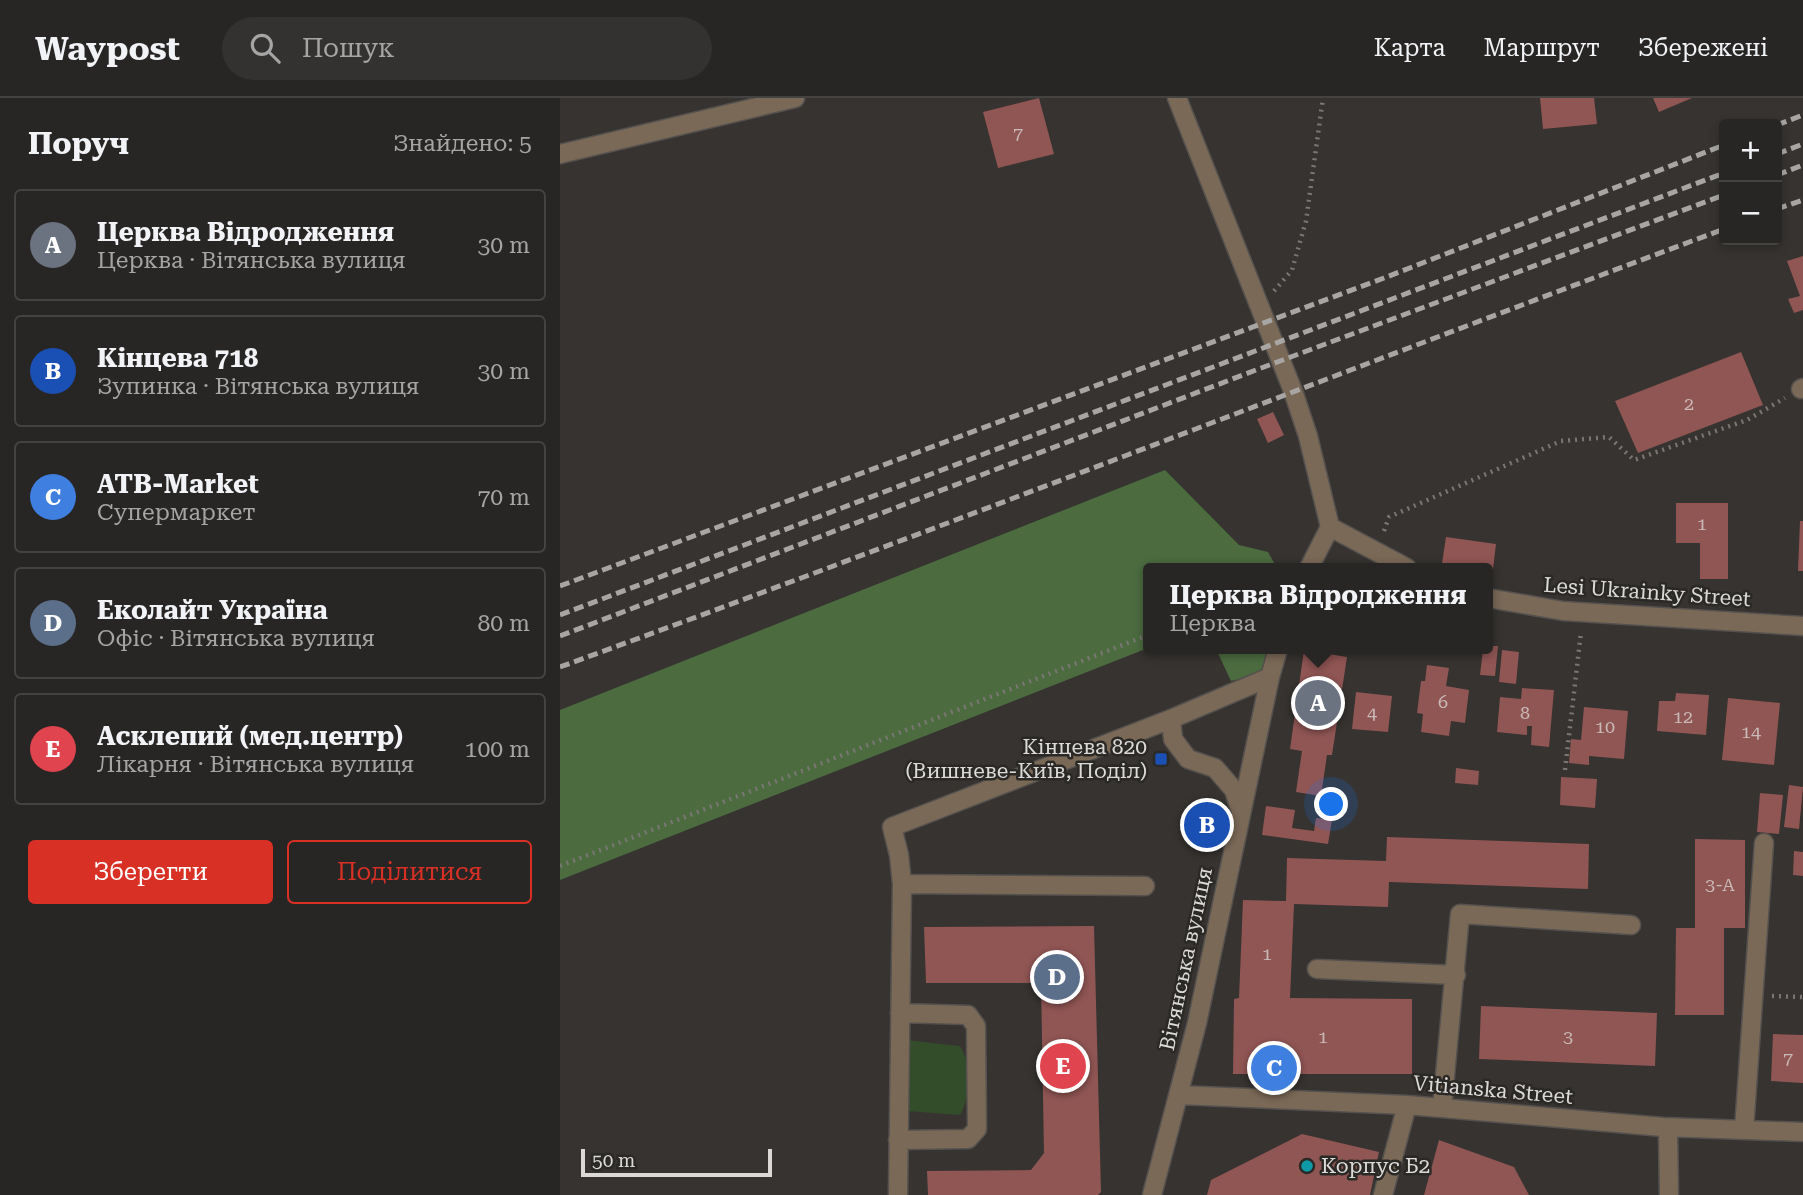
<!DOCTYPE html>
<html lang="uk">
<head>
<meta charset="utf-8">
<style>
  body { margin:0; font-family:"Roboto Serif",serif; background:#343231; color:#f1f3f6 }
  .controls { position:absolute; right:21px; top:21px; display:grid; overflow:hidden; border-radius:7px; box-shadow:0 4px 10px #0003 }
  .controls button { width:63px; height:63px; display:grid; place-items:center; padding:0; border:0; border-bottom:2px solid #444341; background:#282624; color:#f1f3f6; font:35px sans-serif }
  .scale { position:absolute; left:21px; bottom:18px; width:191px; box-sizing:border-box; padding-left:7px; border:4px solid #dcdad8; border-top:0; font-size:19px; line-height:24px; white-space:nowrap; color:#dcdad8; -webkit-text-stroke:5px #2b2926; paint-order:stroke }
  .you { position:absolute; left:772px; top:707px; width:24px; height:24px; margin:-18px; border:5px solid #fff; border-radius:50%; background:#1a73e8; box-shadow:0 0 0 10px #1a73e833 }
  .badge { display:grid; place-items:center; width:46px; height:46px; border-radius:50%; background:#d93025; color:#fff; font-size:23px; font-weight:700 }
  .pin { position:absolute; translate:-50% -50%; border:4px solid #fff; box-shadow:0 2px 7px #0006 }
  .popup { position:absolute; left:583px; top:465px; width:350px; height:91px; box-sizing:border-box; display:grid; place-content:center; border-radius:7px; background:#282624; filter:drop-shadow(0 2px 5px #0005); font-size:23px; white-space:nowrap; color:#a5a5a6 }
  .popup b { font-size:26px; color:#f1f3f6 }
  .popup::after { content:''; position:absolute; left:50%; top:100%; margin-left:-14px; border:14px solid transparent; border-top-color:#282624 }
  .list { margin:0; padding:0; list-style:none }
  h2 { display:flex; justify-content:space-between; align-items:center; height:91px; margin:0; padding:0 28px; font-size:30px }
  h2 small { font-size:23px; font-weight:400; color:#a5a5a6 }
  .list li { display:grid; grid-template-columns:46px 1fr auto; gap:21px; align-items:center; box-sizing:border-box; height:112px; margin:0 14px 14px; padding:0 14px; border:2px solid #444341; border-radius:7px }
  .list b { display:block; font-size:26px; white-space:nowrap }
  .list p { margin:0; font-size:23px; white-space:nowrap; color:#a5a5a6 }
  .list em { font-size:23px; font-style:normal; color:#a5a5a6 }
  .actions { display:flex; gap:14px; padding:21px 28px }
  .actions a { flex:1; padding:16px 0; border:2px solid #d93025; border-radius:7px; text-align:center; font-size:24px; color:#d93025 }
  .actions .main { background:#d93025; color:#fff }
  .icon { flex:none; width:38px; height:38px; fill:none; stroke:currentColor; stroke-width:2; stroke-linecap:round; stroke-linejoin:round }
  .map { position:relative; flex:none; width:1243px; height:1097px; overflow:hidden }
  header { display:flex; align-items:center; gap:42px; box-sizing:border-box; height:98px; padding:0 35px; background:#282624; border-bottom:2px solid #444341 }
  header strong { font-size:33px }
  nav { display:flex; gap:38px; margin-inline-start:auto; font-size:24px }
  .search { width:490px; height:63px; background:#343231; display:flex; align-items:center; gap:18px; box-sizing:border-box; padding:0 24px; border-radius:38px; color:#a5a5a6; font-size:26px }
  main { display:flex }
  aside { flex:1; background:#282624 }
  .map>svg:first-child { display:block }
</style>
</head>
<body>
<header>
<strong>Waypost</strong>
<div class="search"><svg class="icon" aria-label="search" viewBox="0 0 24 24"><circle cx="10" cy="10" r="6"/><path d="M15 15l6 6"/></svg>Пошук</div>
<nav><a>Карта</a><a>Маршрут</a><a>Збережені</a></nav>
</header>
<main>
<aside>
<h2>Поруч<small>Знайдено: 5</small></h2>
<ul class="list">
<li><span class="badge" style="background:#6b7280">A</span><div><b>Церква Відродження</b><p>Церква · Вітянська вулиця</p></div><em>30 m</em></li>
<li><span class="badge" style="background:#1a4fb4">B</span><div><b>Кінцева 718</b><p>Зупинка · Вітянська вулиця</p></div><em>30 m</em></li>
<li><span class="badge" style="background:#3f7fe0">C</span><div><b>ATB-Market</b><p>Супермаркет</p></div><em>70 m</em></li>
<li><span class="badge" style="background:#5c6f8a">D</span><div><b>Еколайт Україна</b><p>Офіс · Вітянська вулиця</p></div><em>80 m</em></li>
<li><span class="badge" style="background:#e0444e">E</span><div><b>Асклепий (мед.центр)</b><p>Лікарня · Вітянська вулиця</p></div><em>100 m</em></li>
</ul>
<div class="actions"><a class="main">Зберегти</a><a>Поділитися</a></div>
</aside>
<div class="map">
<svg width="1243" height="1097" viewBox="0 0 1243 1097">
  <rect width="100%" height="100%" fill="#363330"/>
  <path fill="#334c2a" d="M346,942L400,948C412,966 411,998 400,1017L347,1013Z"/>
  <path fill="#4c6c40" d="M605,372L679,447L708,454L717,470H588V550L0,782V612Z
    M656,551H711L704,575L671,583Z"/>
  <path fill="#905654" d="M479,0L494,56L438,70L423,14Z
    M980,0H1034L1037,26L983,31Z
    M1093,0H1132L1099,14Z
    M1243,158V212L1234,215L1228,201L1240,198L1227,163Z
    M1181,254L1203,307L1078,355L1055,303Z
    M713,314L724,337L708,345L697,321Z
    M1116,405H1168V481H1140V445H1116Z
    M1240,423H1243V473H1238Z
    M886,439L936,446L933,471L882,465Z
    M928,548H938L935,578L920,577L923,551H928Z
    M744,552L787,559L772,657H767L761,698L736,694L742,653L730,651Z
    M942,552L959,554L956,586L939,584Z
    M867,567L889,570L886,588L909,592L905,625L891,623L889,638L861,634L863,616L857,615L861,583H865Z
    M962,590L994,592L989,649L971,647L972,628H967V637L937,634L940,599L961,601Z
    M796,594L832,598L828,634L792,631Z
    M1116,595L1149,597L1146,637L1097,633L1099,603H1115Z
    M1168,600L1220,605L1214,667L1162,662Z
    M1024,609L1068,613L1064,661L1029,658V667L1009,665L1011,641L1021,642Z
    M896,670L919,673L918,687L895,685Z
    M1001,679L1037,681L1035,710L1000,707Z
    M1229,687L1243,689L1239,731L1224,729Z
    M1200,695L1223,697L1219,736L1197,734Z
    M706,708L735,712L732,730L754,733L756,720L772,722L768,746L702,737Z
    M827,739L1029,746L1028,791L829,784L828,809L734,806L730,900L852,901V976H673L674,901L679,900L683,802L726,803L727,760L826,763Z
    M1135,741L1185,742V830H1164V917H1115L1116,830H1135Z
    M1234,753L1243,754V778L1233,777Z
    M534,828L541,1094L538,1097H368L367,1073L471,1072L484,1055L481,885H366L364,829Z
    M921,908L1097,915L1095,968L919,961Z
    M1213,936L1243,937V985L1211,983Z
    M742,1036L819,1054L810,1097H647L651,1082Z
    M879,1042L954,1069L969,1097H864Z"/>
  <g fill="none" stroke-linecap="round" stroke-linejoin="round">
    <g stroke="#54514e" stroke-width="21">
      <path id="minor" d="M617,0L733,293L748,338L770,429L749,470
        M0,56L235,0
        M1241,291L1243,290
        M770,429L847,470
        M928,500L1003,513L1243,528
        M611,621L613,641L628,661L655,670L674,692L681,714
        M342,786L585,788
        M757,871L896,877
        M619,997L847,1007L1103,1029L1243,1034
        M882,1010L900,816L1071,827
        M1108,1030L1109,1097
        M1184,1032L1204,745
        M338,1042L408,1041L417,1031L416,928L408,917L340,915
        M338,1097L342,786L339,757L332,729L611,621L710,579
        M592,1097L637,925L710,579L718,551
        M823,1097L847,1007"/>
    </g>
    <path stroke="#797674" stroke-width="4.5" stroke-dasharray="2 5" stroke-linecap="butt" d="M714,193L732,172L746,123L763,0
      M824,433L829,419L1001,343L1049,339L1074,362L1187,322L1225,300
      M1005,672L1021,534
      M0,768L588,537
      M1212,898L1243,899"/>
    <use href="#minor" stroke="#7b6957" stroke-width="18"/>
    <path stroke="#a8a6a4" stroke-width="5" stroke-dasharray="10 5" stroke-linecap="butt" d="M1217,27L1243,17
      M1217,56L1243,46
      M1217,77L1243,67
      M1217,111L1243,102
      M0,488L824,180L1164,47
      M0,517L1164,75
      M0,538L696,272L1164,97
      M0,569C390,427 776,276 1164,131"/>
  </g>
  <rect fill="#1a4fb4" stroke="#2b2926" stroke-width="2.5" x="594" y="654" width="14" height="14" rx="3.5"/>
  <circle fill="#0f9aa8" stroke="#2b2926" stroke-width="2.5" cx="747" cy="1068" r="7"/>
  <g text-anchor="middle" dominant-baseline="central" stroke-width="5" stroke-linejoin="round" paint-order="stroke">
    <g font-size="18" fill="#c9b9b7">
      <text x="458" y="35">7</text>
      <text x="1129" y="305">2</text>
      <text x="1142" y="425">1</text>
      <text x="883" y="603">6</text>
      <text x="812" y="614">4</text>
      <text x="965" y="614">8</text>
      <text x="1123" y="618">12</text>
      <text x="1045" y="628">10</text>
      <text x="1191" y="633">14</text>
      <text x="1160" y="786">3-А</text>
      <text x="707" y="855">1</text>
      <text x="763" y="938">1</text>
      <text x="1008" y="938">3</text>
      <text x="1228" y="960">7</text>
    </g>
    <g font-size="21" fill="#dcdad8" stroke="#2b2926">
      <text transform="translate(1087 494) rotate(4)">Lesi Ukrainky Street</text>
      <text transform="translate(626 861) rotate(-78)">Вітянська вулиця</text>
      <text transform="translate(933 992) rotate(5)">Vitianska Street</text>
    </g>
    <g font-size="21" fill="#dcdad8" stroke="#2b2926" text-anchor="end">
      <text x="587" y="649">Кінцева 820<tspan x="587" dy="24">(Вишневе-Київ, Поділ)</tspan></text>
      <text x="761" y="1068" text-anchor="start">Корпус Б2</text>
    </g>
  </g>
</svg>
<div class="controls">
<button>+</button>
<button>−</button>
</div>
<div class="scale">50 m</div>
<div class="you"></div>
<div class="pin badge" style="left:758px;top:605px;background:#6b7280">A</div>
<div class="popup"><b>Церква Відродження</b>Церква</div>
<div class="pin badge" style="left:647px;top:727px;background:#1a4fb4">B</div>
<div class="pin badge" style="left:714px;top:970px;background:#3f7fe0">C</div>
<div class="pin badge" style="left:497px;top:879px;background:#5c6f8a">D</div>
<div class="pin badge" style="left:503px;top:968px;background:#e0444e">E</div>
</div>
</main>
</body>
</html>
